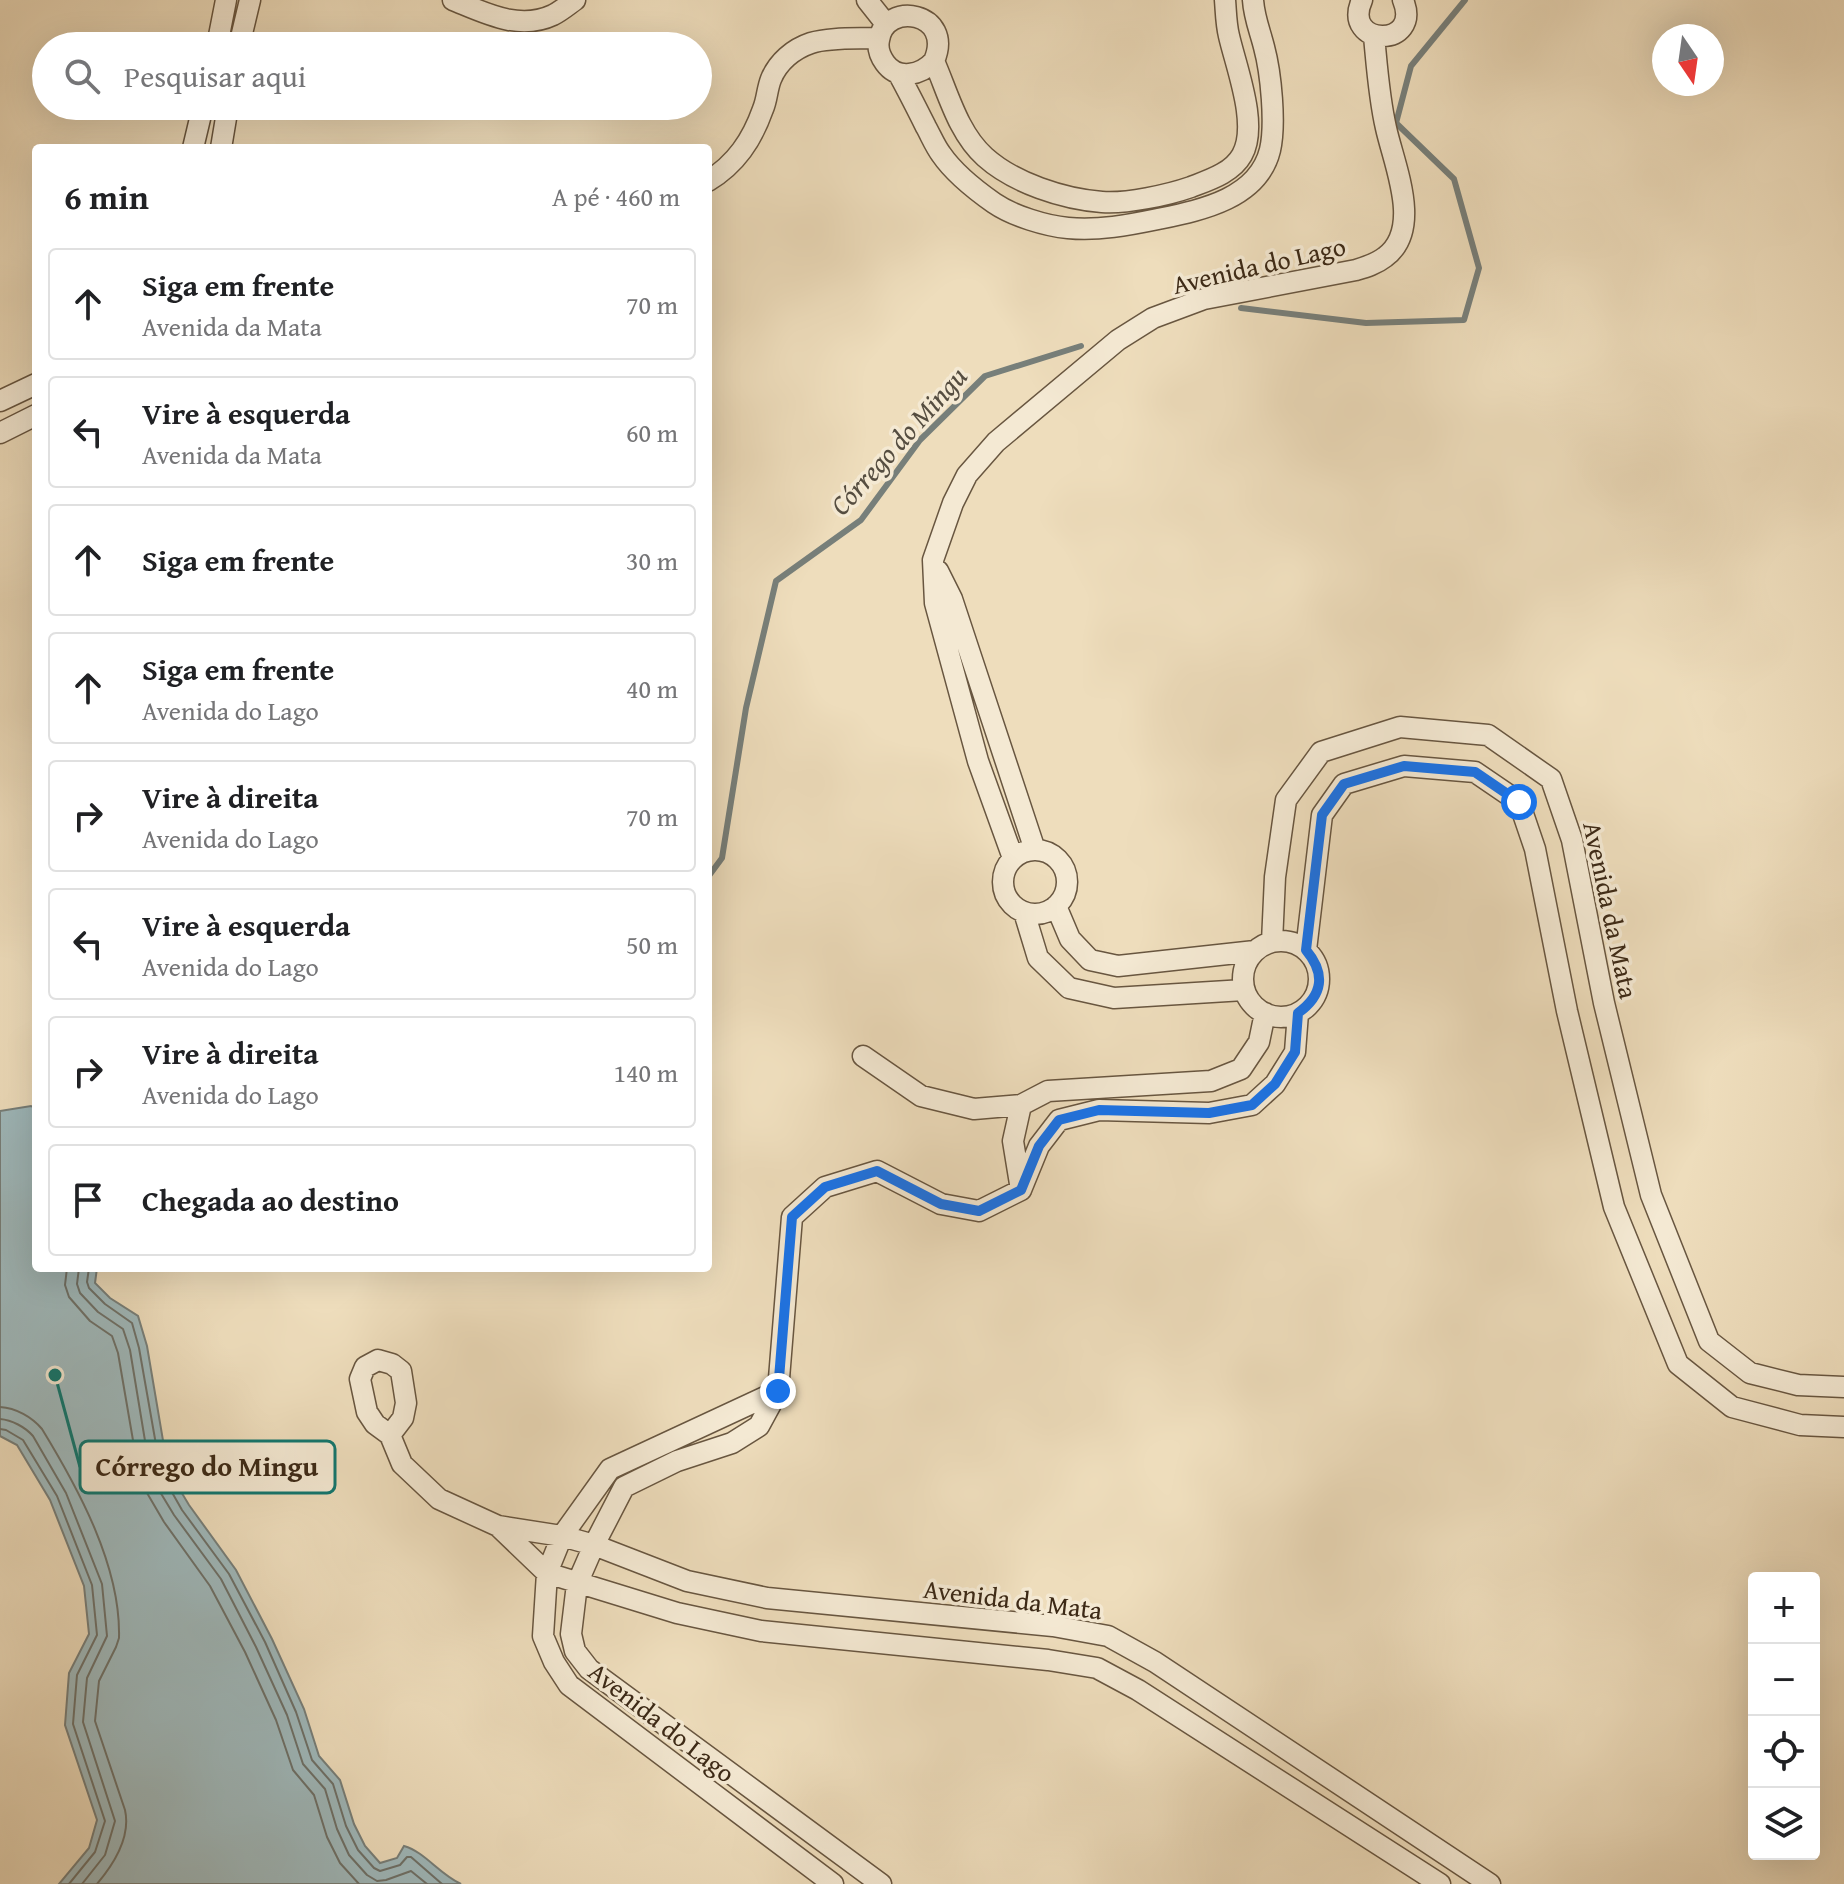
<!DOCTYPE html>
<html lang="pt">
<head>
<meta charset="utf-8">
<style>
  body { margin:0; font-family:"Gentium Book Plus",serif; background:#f6f6f6; color:#202124 }
  .controls { position:absolute; right:24px; bottom:24px; display:grid; overflow:hidden; border-radius:8px; box-shadow:0 8px 32px #0002 }
  .controls button { width:72px; height:72px; display:grid; place-items:center; padding:0; border:0; border-bottom:2px solid #e0e0e0; background:#fff; color:#202124; font:40px sans-serif }
  .compass { position:absolute; left:1652px; top:24px; width:72px; height:72px; border-radius:50%; background:#fff; box-shadow:0 8px 32px #0002; rotate:167deg }
  .stop { position:absolute; width:24px; height:24px; margin:-18px; border:6px solid #1a73e8; border-radius:50%; background:#fff }
  .stop.end { background:#1a73e8; border-color:#fff; box-shadow:0 2px 8px #0008 }
  .list { margin:0; padding:0; list-style:none }
  h2 { display:flex; justify-content:space-between; align-items:center; height:104px; margin:0; padding:0 32px; font-size:34px }
  h2 small { font-size:26px; font-weight:400; color:#757577 }
  .list li { display:grid; grid-template-columns:52px 1fr auto; gap:24px; align-items:center; box-sizing:border-box; height:112px; margin:0 16px 16px; padding:0 16px; border:2px solid #e0e0e0; border-radius:8px }
  .list b { display:block; font-size:30px; white-space:nowrap }
  .list p { margin:0; font-size:26px; white-space:nowrap; color:#757577 }
  .list em { font-size:26px; font-style:normal; color:#757577 }
  .icon { flex:none; width:44px; height:44px; fill:none; stroke:currentColor; stroke-width:2; stroke-linecap:round; stroke-linejoin:round }
  .map { position:relative; flex:none; width:1844px; height:1884px; overflow:hidden }
  .search { position:absolute; background:#fff; box-shadow:0 8px 32px #0002; left:32px; top:32px; width:680px; height:88px; display:flex; align-items:center; gap:20px; box-sizing:border-box; padding:0 28px; border-radius:44px; color:#757577; font-size:30px }
  .panel { position:absolute; background:#fff; box-shadow:0 8px 32px #0002; left:32px; top:144px; width:680px; height:1128px; border-radius:8px }
  .map>svg:first-child { display:block }
</style>
</head>
<body>
<div class="map">
<svg width="1844" height="1884" viewBox="0 0 1844 1884">
  <rect width="100%" height="100%" fill="#eeddbc"/>
  <filter id="stains"><feTurbulence type="fractalNoise" baseFrequency=".0025" numOctaves="4"/><feColorMatrix values="0 0 0 0 .2 0 0 0 0 .09 0 0 0 0 .02 0 0 0 .5 -.17"/></filter>
  <radialGradient id="worn" r=".72"><stop offset=".6" stop-color="#630" stop-opacity="0"/><stop offset="1" stop-color="#630" stop-opacity=".3"/></radialGradient>
  <path fill="#9fb9bc" stroke="#777f7a" stroke-width="2" d="M31,1106L36,1109V1268H97L95,1283L110,1298L138,1316L147,1346L168,1470L189,1505L236,1570L272,1639L304,1709L319,1756L340,1780L354,1824L365,1846L380,1863L397,1858L404,1846C425,1852 439,1874 461,1884H59L89,1848L97,1820L65,1725L69,1673L89,1634L84,1586L50,1500L17,1445L0,1436V1111Z"/>
  <g fill="none" stroke-linecap="round" stroke-linejoin="round">
    <path stroke="#6e7169" stroke-width="2" d="M67,1268L65,1285L69,1297L90,1321L112,1336L118,1353L140,1481L164,1522L210,1586L245,1652L276,1720L293,1770L314,1795L327,1837L340,1863L359,1884
      M79,1268L77,1284L80,1293L98,1312L123,1329L130,1350L151,1477L174,1515L221,1579L256,1647L287,1715L303,1764L325,1789L337,1829L349,1855L367,1875L377,1881L386,1880L411,1871L427,1884
      M89,1268L87,1282L89,1288L105,1304L132,1323L139,1348L161,1473L182,1510L229,1574L265,1642L296,1712L312,1760L333,1784L346,1826L358,1850L374,1868L380,1871L400,1865L407,1857H411L442,1884
      M0,1407C16,1408 32,1417 42,1429C78,1488 121,1566 119,1638L116,1647L99,1681L95,1721L125,1810C131,1837 114,1864 97,1884
      M0,1419C12,1420 25,1427 33,1436L66,1493L102,1584L107,1636L87,1678L83,1722L115,1821L105,1855L82,1884
      M0,1429L6,1430L23,1440L57,1496L92,1585L97,1635L77,1675L73,1724L105,1821L95,1852L69,1884"/>
    <path stroke="#777f7a" stroke-width="6" d="M1241,308L1366,323L1464,320L1479,268L1454,179L1396,123L1411,66L1465,0
      M708,877L722,858L746,708L776,581L861,520L920,440L985,376L1081,346"/>
    <g stroke="#685640" stroke-width="23">
      <path id="minor" d="M453,0C485,13 519,31 553,15C561,11 568,5 575,0
        M867,0L886,24
        M1362,0C1341,47 1423,49 1403,0
        M217,46L226,0
        M239,46L250,0
        M934,61C921,75 898,81 885,63C880,56 877,49 879,40C885,0 955,12 934,61C948,93 958,133 985,157C1014,183 1063,199 1102,202C1126,204 1168,195 1191,187C1209,180 1232,173 1242,155C1259,125 1236,67 1229,36C1226,24 1226,12 1225,0
        M898,73C908,91 917,109 926,127C931,136 935,146 941,154C954,173 974,189 994,203C1013,216 1046,226 1068,228C1098,231 1129,225 1158,219C1201,210 1258,199 1270,150C1276,124 1271,73 1264,47C1260,31 1254,17 1253,0
        M193,148L203,106
        M221,148L228,106
        M708,181C736,164 752,140 763,109C767,100 767,89 771,79C778,62 793,49 811,43C830,37 858,39 879,38
        M0,401L36,384
        M0,433L36,415
        M938,571L952,599L1035,850
        M1003 882a32 32 0 1 1 64 0a32 32 0 1 1-64 0Z
        M1013,858L978,761L935,603L933,560L953,503L967,475L996,442L1118,340L1153,318L1204,299L1356,270C1366,267 1376,264 1385,257C1423,229 1394,165 1386,128C1379,98 1377,67 1374,36
        M1056,906L1070,939L1090,960L1118,966L1255,951
        M1024,912L1038,958L1069,988L1114,998L1244,990
        M1243 979a38 38 0 1 1 76 0a38 38 0 1 1-76 0Z
        M1272,942L1275,877L1286,800L1321,752L1400,727L1488,735L1551,779L1572,840L1604,1003L1651,1195L1709,1341L1750,1373L1798,1385L1844,1387
        M1306,950L1322,815L1344,784L1404,766L1475,772L1519,802L1535,849L1567,1011L1614,1207L1678,1364L1732,1407L1800,1425L1844,1427
        M863,1056L921,1096L974,1109L1021,1105
        M1021,1190L1013,1141L1021,1105L1048,1091L1211,1081L1241,1069L1259,1042L1265,1013
        M778,1391L610,1469L562,1536L547,1573L543,1636L554,1662L569,1685L833,1884
        M390,1435L403,1418L406,1403L401,1371L392,1364L378,1360L365,1367L360,1379L367,1412L375,1424L390,1435L402,1464L439,1499L498,1526L562,1536L594,1545L687,1581L767,1598L1053,1626L1108,1636L1155,1662L1490,1884
        M498,1526L547,1573L677,1613L761,1631L1048,1660L1097,1668L1138,1690L1440,1884
        M881,1884L589,1669L575,1651L571,1634L577,1584L594,1545L624,1487L677,1461L732,1443L759,1426L778,1391L792,1217L825,1187L877,1171L941,1204L979,1211L1021,1190L1039,1146L1059,1120L1099,1110L1209,1113L1252,1105L1275,1084L1295,1052L1298,1013"/>
    </g>
    <use href="#minor" stroke="#f4e9d3" stroke-width="20"/>
  </g>
  <g fill="none" stroke-linecap="round" stroke-linejoin="round">
    <path stroke="#1a73e8" stroke-width="10" d="M778,1391L792,1217L825,1187L877,1171L941,1204L979,1211L1021,1190L1039,1146L1059,1120L1099,1110L1209,1113L1252,1105L1275,1084L1295,1052L1298,1013C1323,995 1326,974 1306,950L1322,815L1344,784L1404,766L1475,772L1519,802"/>
  </g>
  <g text-anchor="middle" dominant-baseline="central" stroke-width="7" stroke-linejoin="round" paint-order="stroke">
    <g font-size="26" fill="#3c2916" stroke="#f4e9d3">
      <text transform="translate(1259 265) rotate(-13)">Avenida do Lago</text>
      <text transform="translate(1611 910) rotate(78)">Avenida da Mata</text>
      <text transform="translate(1013 1599) rotate(7)">Avenida da Mata</text>
      <text transform="translate(662 1722) rotate(38)">Avenida do Lago</text>
    </g>
    <g font-size="28" font-style="italic" fill="#554d40" stroke="#f4e9d3">
      <text transform="translate(898 440) rotate(-48)">Córrego do Mingu</text>
    </g>
  </g>
  <path fill="none" stroke="#0f766e" stroke-width="3" d="M55 1375L80 1467"/>
  <circle fill="#0f766e" stroke="#f4e9d3" stroke-width="3" cx="55" cy="1375" r="8"/>
  <rect fill="#f4e9d3" stroke="#0f766e" stroke-width="3" x="80" y="1441" width="255" height="52" rx="8"/>
  <g font-size="28" text-anchor="middle" font-weight="bold" fill="#3c2916">
    <text x="207" y="1476">Córrego do Mingu</text>
  </g>
  <rect width="100%" height="100%" filter="url(#stains)"/>
  <rect width="100%" height="100%" fill="url(#worn)"/>
</svg>
<div class="controls">
<button>+</button>
<button>−</button>
<button><svg class="icon" aria-label="locate" viewBox="0 0 24 24"><circle cx="12" cy="12" r="6"/><path d="M12 2v4M12 18v4M2 12h4M18 12h4"/></svg></button>
<button><svg class="icon" aria-label="layers" viewBox="0 0 24 24"><path d="M12 4l9 5-9 5-9-5zM3 14l9 5 9-5"/></svg></button>
</div>
<svg class="compass" viewBox="-18 -18 36 36"><path d="M0-13l5 13h-10z" fill="#e53935"/><path d="M0 13l5-13h-10z" fill="#757577"/></svg>
<div class="stop" style="left:1519px;top:802px"></div>
<div class="stop end" style="left:778px;top:1391px"></div>
<div class="search"><svg class="icon" aria-label="search" viewBox="0 0 24 24"><circle cx="10" cy="10" r="6"/><path d="M15 15l6 6"/></svg>Pesquisar aqui</div>
<section class="panel">
<h2>6 min<small>A pé · 460 m</small></h2>
<ul class="list">
<li><svg class="icon" aria-label="ahead" viewBox="0 0 24 24"><path d="M12 20V5M6 11l6-6 6 6"/></svg><div><b>Siga em frente</b><p>Avenida da Mata</p></div><em>70 m</em></li>
<li><svg class="icon" aria-label="left" viewBox="0 0 24 24"><path d="M17 20v-9H6M10 6l-5 5 5 5"/></svg><div><b>Vire à esquerda</b><p>Avenida da Mata</p></div><em>60 m</em></li>
<li><svg class="icon" aria-label="ahead" viewBox="0 0 24 24"><path d="M12 20V5M6 11l6-6 6 6"/></svg><div><b>Siga em frente</b></div><em>30 m</em></li>
<li><svg class="icon" aria-label="ahead" viewBox="0 0 24 24"><path d="M12 20V5M6 11l6-6 6 6"/></svg><div><b>Siga em frente</b><p>Avenida do Lago</p></div><em>40 m</em></li>
<li><svg class="icon" aria-label="right" viewBox="0 0 24 24"><path d="M7 20v-9h11M14 6l5 5-5 5"/></svg><div><b>Vire à direita</b><p>Avenida do Lago</p></div><em>70 m</em></li>
<li><svg class="icon" aria-label="left" viewBox="0 0 24 24"><path d="M17 20v-9H6M10 6l-5 5 5 5"/></svg><div><b>Vire à esquerda</b><p>Avenida do Lago</p></div><em>50 m</em></li>
<li><svg class="icon" aria-label="right" viewBox="0 0 24 24"><path d="M7 20v-9h11M14 6l5 5-5 5"/></svg><div><b>Vire à direita</b><p>Avenida do Lago</p></div><em>140 m</em></li>
<li><svg class="icon" aria-label="arrive" viewBox="0 0 24 24"><path d="M6 21V4h12l-3 4 3 4H6"/></svg><div><b>Chegada ao destino</b></div></li>
</ul>
</section>
</div>
</body>
</html>
